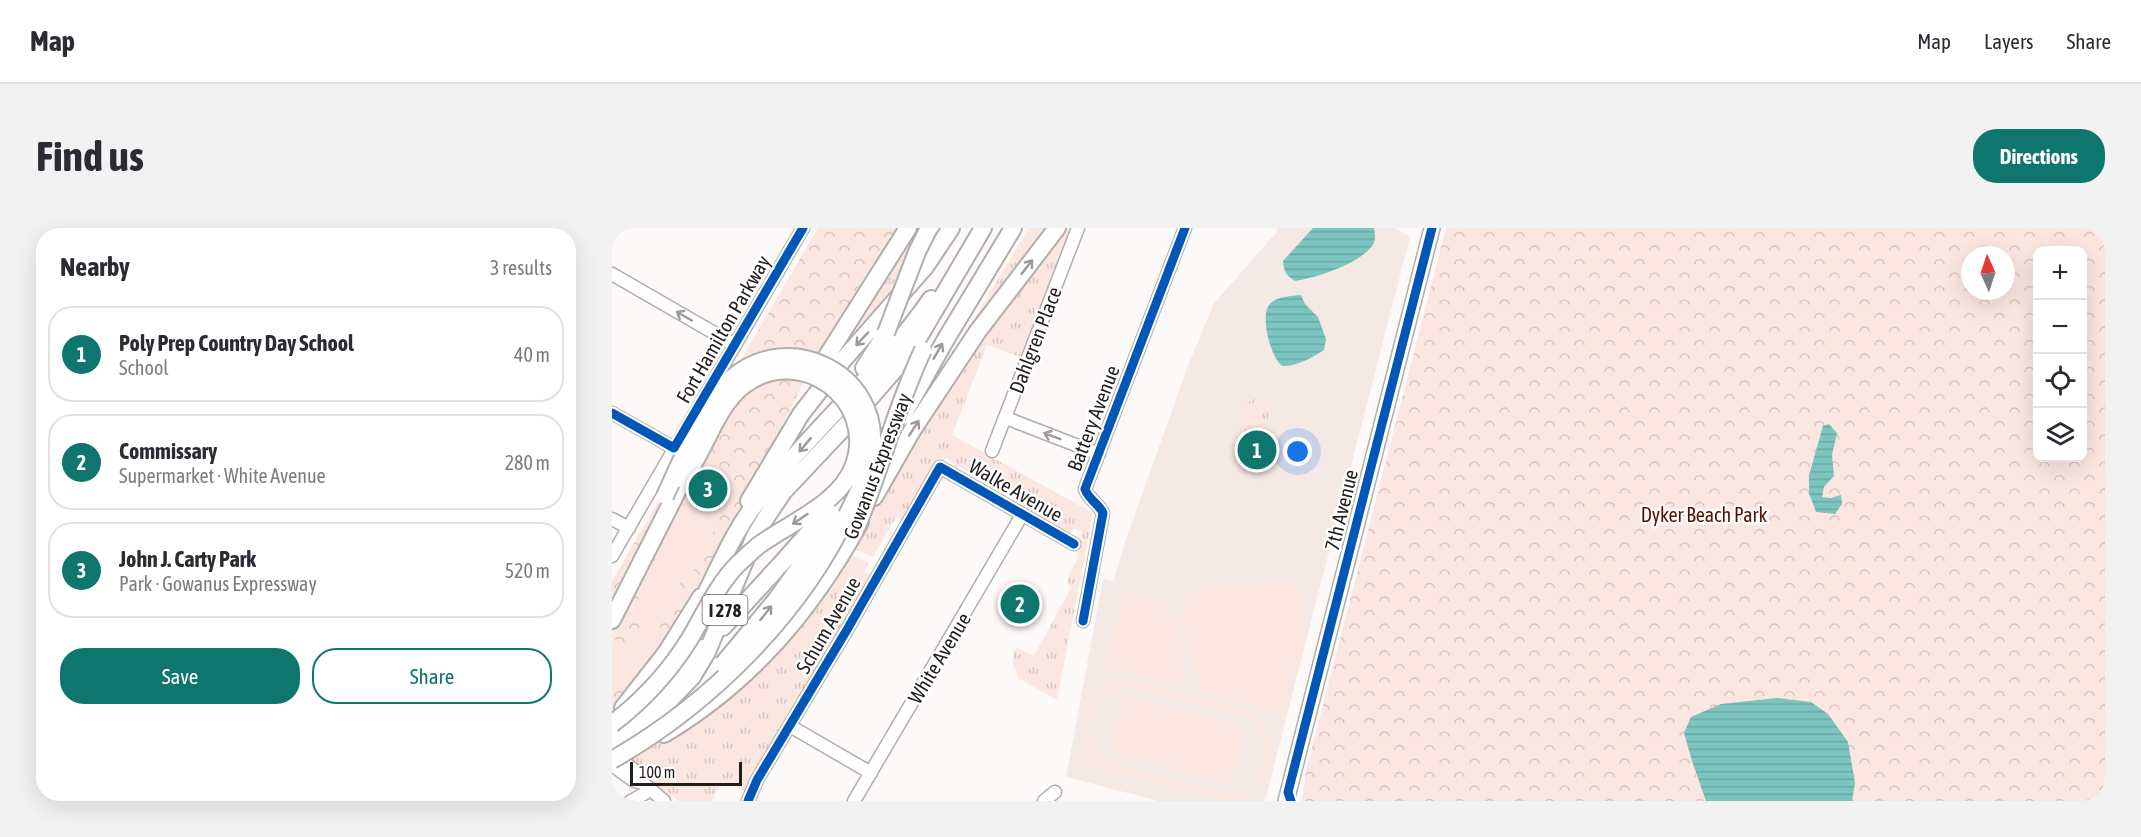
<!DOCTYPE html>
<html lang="en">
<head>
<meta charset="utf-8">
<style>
  body { margin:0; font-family:"Asap Condensed",sans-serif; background:#f2f2f3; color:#2b2b33 }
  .controls { position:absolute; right:18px; top:18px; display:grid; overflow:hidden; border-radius:12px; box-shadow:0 6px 24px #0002 }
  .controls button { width:54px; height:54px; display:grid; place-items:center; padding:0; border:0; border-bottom:2px solid #e1e1e2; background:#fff; color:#2b2b33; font:30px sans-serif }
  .compass { position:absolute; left:1349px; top:18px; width:54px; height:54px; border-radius:50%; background:#fff; box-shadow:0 6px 24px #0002; rotate:357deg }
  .scale { position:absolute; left:18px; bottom:15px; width:112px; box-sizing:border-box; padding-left:6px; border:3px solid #221e1d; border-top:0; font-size:16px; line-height:21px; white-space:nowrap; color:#221e1d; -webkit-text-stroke:4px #fff; paint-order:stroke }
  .you { position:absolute; left:686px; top:224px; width:21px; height:21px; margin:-15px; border:4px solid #fff; border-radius:50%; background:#1a73e8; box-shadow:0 0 0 9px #1a73e833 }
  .badge { display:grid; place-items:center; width:39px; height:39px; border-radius:50%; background:#0f766e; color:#fff; font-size:20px; font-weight:700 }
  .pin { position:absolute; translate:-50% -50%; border:3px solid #fff; box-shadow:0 2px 6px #0006 }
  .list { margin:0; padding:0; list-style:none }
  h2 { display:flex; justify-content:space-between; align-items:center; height:78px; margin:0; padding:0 24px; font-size:26px }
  h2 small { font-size:20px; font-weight:400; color:#7c7c81 }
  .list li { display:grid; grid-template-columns:39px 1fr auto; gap:18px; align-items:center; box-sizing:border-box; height:96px; margin:0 12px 12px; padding:0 12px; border:2px solid #e1e1e2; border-radius:24px }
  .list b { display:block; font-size:22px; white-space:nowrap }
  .list p { margin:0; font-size:20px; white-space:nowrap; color:#7c7c81 }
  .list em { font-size:20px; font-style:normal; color:#7c7c81 }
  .actions { display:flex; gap:12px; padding:18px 24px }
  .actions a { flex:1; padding:14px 0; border:2px solid #0f766e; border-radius:24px; text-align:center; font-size:21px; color:#0f766e }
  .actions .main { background:#0f766e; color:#fff }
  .icon { flex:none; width:33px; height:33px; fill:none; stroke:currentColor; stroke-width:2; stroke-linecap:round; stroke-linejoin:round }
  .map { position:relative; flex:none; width:1493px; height:573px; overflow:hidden; border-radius:24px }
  header { display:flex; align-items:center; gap:36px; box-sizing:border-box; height:84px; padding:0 30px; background:#fff; border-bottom:2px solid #e1e1e2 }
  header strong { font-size:28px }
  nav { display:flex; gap:33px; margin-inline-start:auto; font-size:21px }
  .intro { display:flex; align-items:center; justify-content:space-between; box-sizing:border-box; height:144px; padding:0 36px }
  h1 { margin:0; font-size:42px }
  .button { padding:15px 27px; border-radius:24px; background:#0f766e; color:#fff; font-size:21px; font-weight:700 }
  main { display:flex; gap:36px; padding:0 36px }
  aside { flex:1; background:#fff; border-radius:24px; box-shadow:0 6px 24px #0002 }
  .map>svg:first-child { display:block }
</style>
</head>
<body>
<header>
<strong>Map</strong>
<nav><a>Map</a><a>Layers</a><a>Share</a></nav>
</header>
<div class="intro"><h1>Find us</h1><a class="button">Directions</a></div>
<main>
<aside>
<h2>Nearby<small>3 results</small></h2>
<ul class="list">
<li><span class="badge">1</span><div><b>Poly Prep Country Day School</b><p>School</p></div><em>40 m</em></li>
<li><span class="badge">2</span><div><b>Commissary</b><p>Supermarket · White Avenue</p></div><em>280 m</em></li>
<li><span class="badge">3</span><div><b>John J. Carty Park</b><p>Park · Gowanus Expressway</p></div><em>520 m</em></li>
</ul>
<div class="actions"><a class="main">Save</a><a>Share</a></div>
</aside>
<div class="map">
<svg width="1493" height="573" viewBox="0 0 1493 573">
  <defs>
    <pattern id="grass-tufts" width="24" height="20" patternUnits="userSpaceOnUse" patternTransform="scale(1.5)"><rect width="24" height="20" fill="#fbe6e0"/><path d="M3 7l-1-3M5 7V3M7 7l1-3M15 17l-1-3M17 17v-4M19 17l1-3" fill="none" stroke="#d7c5c0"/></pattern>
    <pattern id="park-crowns" width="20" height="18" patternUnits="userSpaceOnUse" patternTransform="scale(1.5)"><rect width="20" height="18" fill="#fbe6e0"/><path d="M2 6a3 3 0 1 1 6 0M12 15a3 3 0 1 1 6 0" fill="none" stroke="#d7c5c0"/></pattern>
    <pattern id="water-rules" width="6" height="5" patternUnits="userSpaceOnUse" patternTransform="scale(1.5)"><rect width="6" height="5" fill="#7cc5c0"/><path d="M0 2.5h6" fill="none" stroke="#6ba9a5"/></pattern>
  </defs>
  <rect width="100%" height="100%" fill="#fdf9f8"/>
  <path fill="#f5e9e6" d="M665,0H783L798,9L653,573H547L454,549L491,351L501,353L515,308L577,135L602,75L664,5Z"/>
  <path fill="url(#grass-tufts)" d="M302,0H310L289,53L246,99L244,97Z
    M417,0H439L388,66L374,75L357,106L337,132Z
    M451,0H461L408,129L375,117L340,207L481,285L445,472L406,450L404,440L401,438V424L405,420L422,428L459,360L455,354L458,344L464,335L470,303L462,301L458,306H453L404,279L407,273L346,238L342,242L341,241L343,236L333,230L292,293L284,289L261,329L243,321L276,249L306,199Z
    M644,170C666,173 655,208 641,214L631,211L627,202L633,176Z
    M240,327L257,335L252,343L259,348V350L135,564L110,553L100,573H67L60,568L58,570L38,553L37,549L14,532C51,510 89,489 124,463C169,430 213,376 240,327Z"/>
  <path fill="url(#park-crowns)" fill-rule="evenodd" d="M206,0H288L205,129L61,410L0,485V353Z
    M834,0H1493V573H690L694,543ZM1426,22H1470V230H1426ZM1358,27H1394V63H1358Z"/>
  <path fill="#fbe6e0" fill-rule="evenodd" d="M92,235L120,243L99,312L92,310L80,350L71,347L59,386L53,384L40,423L34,422L22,460L0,454V411L21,417L34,379L25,376L37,336L44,338L57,297L65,299L76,262L83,263Z
    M677,352L689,363L692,403L671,488L589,463L569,393V386L577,362Z
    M514,360C524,364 536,367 545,373C574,393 578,428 567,459L491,439Z
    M512,452L528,453L625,478C671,493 671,549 628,569L642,573H614L466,535L468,528L482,531C458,501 474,459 512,452ZM520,459L622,485C664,498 662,558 617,564C604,565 589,559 576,556C554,550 531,544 509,539C461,524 470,460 520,459Z
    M512,468L634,499L620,556L497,524Z"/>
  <path fill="url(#water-rules)" d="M701,0H762C763,6 764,13 760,18C745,37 706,49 683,53C674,47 672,44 671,33Z
    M689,67L693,76L706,89L714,111L712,122C702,129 683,139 670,138C659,130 647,87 658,76C665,68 680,68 689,67Z
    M1217,196L1225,205L1220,227L1222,248L1212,259L1210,269L1219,270L1229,267L1230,276L1223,286L1204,284L1197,265V247L1211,198Z
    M1165,470L1199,474L1216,486L1236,514L1243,555L1240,573H1094L1080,533L1072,505L1079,489L1109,476Z"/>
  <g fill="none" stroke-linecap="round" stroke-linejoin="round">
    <g stroke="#b1aead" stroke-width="15">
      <path id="minor" d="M0,46L123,117
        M0,185L62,220
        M394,190L487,226
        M380,223L466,0
        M0,291L17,300
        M0,328L191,0
        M471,393L491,285C487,276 476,271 473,261L573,0
        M178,498L259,545
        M1,525L28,547L31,555L52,573
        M0,537L22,553L31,555
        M19,573L39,562
        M136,573L145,552L236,400L328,239L462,316
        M242,573L410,287
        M432,573L443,564"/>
    </g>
    <g stroke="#b1aead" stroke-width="18">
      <path id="major" d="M674,573L820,0"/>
    </g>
    <g stroke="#b1aead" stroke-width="20">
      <path id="highway" d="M252,140L274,105
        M203,147L296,0
        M290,189L334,111L401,0
        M262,269L301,201L366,103L445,0
        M137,273L189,186L231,132L313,39L339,0
        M87,379C105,345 120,306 144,275C198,203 268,145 319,71
        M0,392L71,252
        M111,399L169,336
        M11,480L54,425L89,369
        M28,482L91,420
        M52,506C139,454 200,382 248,294
        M0,513L53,477L80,449L95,424L143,308L155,288L171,264L237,194L298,124L371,0"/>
    </g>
    <use href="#minor" stroke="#fffefe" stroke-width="12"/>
    <use href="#major" stroke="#fffefe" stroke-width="15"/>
    <use href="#highway" stroke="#fffefe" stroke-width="16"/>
    <g stroke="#b1aead" stroke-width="20" stroke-linecap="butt">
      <path id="highway-bridge" d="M274,105L305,24L317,0
        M242,305C268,245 283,181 311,122
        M169,336L216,283
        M111,436L164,372L223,290
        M0,496C30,473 57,444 77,412C92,387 105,357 126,336C134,329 141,321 150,315C180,294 229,274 242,237C265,171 188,115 132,157C104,178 93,223 71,252
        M0,532C98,476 189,386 237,283C247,263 258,242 260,219C266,144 176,101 120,150C94,172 68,236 53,268"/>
    </g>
    <use href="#highway-bridge" stroke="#fffefe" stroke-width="16"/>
    <g stroke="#fff" stroke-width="13">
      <path id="cycleway" d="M0,185L62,220L191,0
        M471,393L491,285C487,276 476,271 473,261L573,0
        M136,573L145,552L236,400L328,239L462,316
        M679,573L676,564L820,0"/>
    </g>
    <use href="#cycleway" stroke="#0057b8" stroke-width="9"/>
  </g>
  <defs><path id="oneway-shaft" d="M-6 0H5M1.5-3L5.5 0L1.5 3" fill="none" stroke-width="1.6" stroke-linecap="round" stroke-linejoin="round" transform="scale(1.5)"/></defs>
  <g stroke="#9c9999">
    <use href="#oneway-shaft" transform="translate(415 39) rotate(-52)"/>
    <use href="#oneway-shaft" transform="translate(72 88) rotate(-150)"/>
    <use href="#oneway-shaft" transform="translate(250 111) rotate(133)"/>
    <use href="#oneway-shaft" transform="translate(326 123) rotate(-60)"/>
    <use href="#oneway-shaft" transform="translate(302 200) rotate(-57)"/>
    <use href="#oneway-shaft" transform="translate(440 208) rotate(-159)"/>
    <use href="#oneway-shaft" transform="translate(193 217) rotate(130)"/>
    <use href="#oneway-shaft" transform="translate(188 291) rotate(146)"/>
    <use href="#oneway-shaft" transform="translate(154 385) rotate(-52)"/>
  </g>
  <g text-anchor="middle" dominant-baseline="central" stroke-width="5" stroke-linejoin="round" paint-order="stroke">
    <rect fill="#fff" stroke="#646261" stroke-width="1.5" x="90.5" y="367" width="45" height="30" rx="4.5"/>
    <g font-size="18" font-weight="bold" fill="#221e1d">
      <text x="113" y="382">I 278</text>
    </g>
    <g font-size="20" fill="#221e1d" stroke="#fff">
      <text transform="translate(111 101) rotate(-60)">Fort Hamilton Parkway</text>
      <text transform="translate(423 112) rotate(-69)">Dahlgren Place</text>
      <text transform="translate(481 190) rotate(-69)">Battery Avenue</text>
      <text transform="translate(265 238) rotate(-69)">Gowanus Expressway</text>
      <text transform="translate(404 262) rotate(30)">Walke Avenue</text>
      <text transform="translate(729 282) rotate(-76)">7th Avenue</text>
      <text transform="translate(216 397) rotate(-60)">Schum Avenue</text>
      <text transform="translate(327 430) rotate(-59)">White Avenue</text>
    </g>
    <g font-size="20" fill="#531100" stroke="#fff">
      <text x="1092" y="286">Dyker Beach Park</text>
    </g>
  </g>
</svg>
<div class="controls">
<button>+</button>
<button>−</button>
<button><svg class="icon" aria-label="locate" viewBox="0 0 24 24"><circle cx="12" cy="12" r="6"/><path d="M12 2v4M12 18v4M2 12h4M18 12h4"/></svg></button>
<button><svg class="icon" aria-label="layers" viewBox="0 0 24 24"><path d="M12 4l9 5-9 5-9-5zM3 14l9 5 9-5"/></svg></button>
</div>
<svg class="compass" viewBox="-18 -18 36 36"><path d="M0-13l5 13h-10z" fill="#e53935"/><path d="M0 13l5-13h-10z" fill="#7c7c81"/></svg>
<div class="scale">100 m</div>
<div class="you"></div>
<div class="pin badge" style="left:645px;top:222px">1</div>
<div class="pin badge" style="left:408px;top:376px">2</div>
<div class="pin badge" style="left:96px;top:261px">3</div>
</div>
</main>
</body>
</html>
